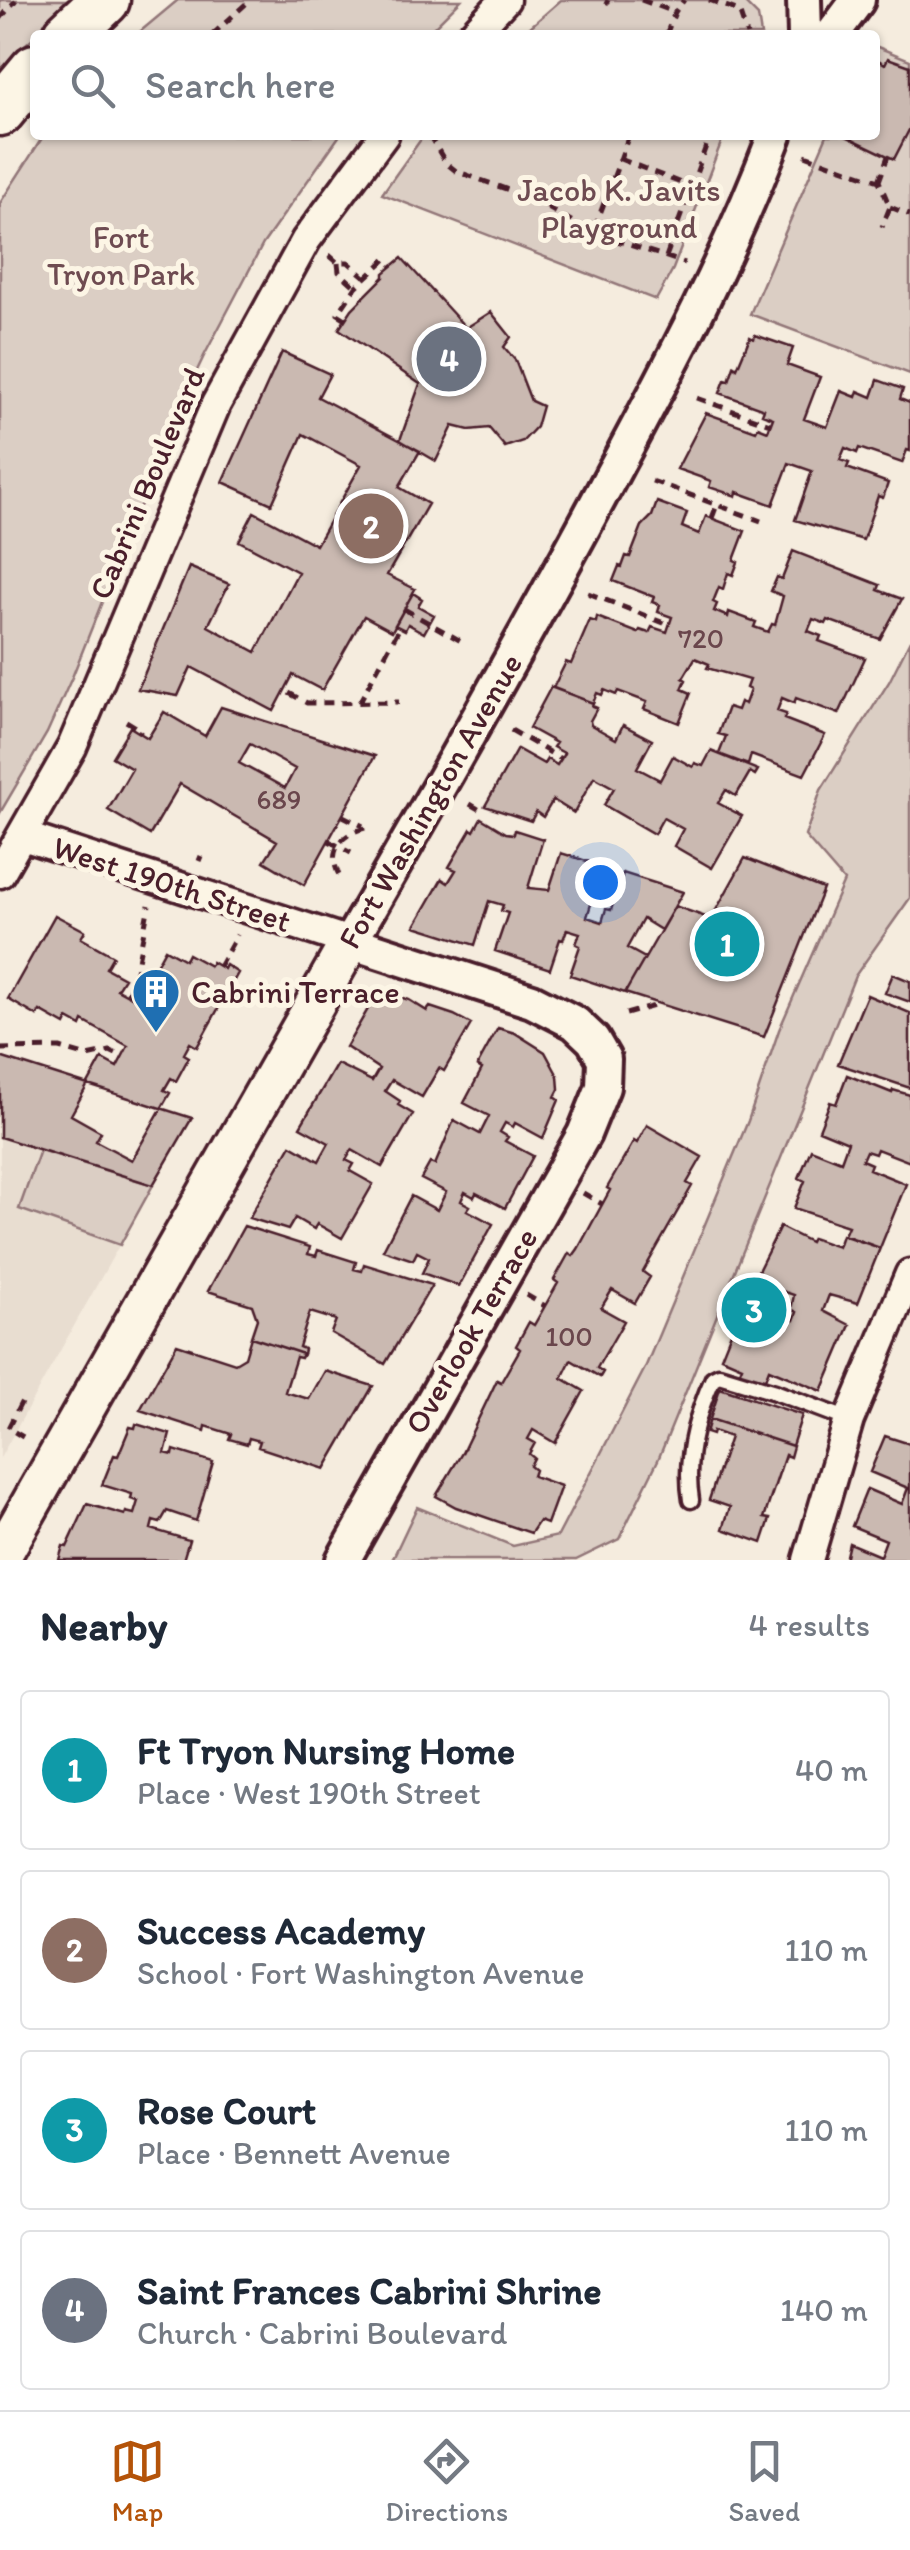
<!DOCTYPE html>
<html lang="en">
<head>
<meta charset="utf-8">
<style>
  body { margin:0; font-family:Itim,sans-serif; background:#f6f6f7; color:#1f2937 }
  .you { position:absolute; left:600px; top:882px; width:35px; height:35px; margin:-25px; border:8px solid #fff; border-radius:50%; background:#1a73e8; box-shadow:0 0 0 15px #1a73e833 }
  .badge { display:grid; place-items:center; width:65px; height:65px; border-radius:50%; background:#b45309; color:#fff; font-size:32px; font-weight:700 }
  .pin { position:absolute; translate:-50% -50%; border:5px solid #fff; box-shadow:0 2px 10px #0006 }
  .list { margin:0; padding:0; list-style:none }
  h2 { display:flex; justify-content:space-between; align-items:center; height:130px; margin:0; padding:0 40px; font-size:42px }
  h2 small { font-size:32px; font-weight:400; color:#747a83 }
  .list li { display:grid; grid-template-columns:65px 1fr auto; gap:30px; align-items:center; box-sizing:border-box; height:160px; margin:0 20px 20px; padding:0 20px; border:2px solid #e0e1e3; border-radius:10px }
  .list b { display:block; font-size:38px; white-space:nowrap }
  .list p { margin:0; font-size:32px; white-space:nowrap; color:#747a83 }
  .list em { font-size:32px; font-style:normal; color:#747a83 }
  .icon { flex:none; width:55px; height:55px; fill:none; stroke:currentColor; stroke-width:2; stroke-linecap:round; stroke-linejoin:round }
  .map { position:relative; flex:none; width:910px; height:1560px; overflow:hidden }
  .search { position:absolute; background:#fff; box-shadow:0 2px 8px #0004; left:30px; right:30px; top:30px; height:110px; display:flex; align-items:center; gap:25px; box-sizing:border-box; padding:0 35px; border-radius:10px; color:#747a83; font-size:38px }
  .sheet { height:850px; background:#fff }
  nav { display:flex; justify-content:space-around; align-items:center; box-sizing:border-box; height:140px; border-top:2px solid #e0e1e3; background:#fff; font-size:28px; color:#747a83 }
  nav a { display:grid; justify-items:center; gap:5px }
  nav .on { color:#b45309 }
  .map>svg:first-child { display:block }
</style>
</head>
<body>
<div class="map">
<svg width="910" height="1560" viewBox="0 0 910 1560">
  <rect width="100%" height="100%" fill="#f5ecde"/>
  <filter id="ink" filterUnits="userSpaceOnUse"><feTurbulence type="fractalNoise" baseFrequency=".01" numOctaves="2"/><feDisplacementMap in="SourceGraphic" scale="20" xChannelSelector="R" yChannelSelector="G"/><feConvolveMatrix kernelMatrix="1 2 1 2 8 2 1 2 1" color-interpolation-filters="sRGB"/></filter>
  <g filter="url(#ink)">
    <path fill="#e8ddd0" d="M0,1137L153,1185L0,1458Z"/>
    <path fill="#dbcec4" stroke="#927678" stroke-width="2.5" d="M0,0H77L20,49L0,75Z
      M178,0H461L426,35H136Z
      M561,0H742L758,16L761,35H521Z
      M875,46L910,60V374L750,314L827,135H875Z
      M44,135H340L263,244L204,356L179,408L73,675L47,733L0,813V203Z
      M424,135H724L673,269L656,300L382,194Z
      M910,640V898L855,976L658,1460L619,1539L576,1560H392L417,1507L513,1546L558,1536L645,1368L748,1121L779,1030L844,881L805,836L821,790L889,682Z
      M40,1150L153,1185L120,1245L19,1209Z"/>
    <path fill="#cab9b1" stroke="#4a1f2b" stroke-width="2.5" fill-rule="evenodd" d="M875,58L885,64L888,58L910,66V128L894,159L846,136L875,135Z
      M402,258L466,328L491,312L511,337L504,347L515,360L531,401L542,406L536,427L523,441L505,447L489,428L469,430L453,426L436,461L400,440L420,384L339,329L352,309L384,277V273Z
      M755,335L793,348L787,365L820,377L804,419L827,427L841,391L856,397L858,391L872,397L878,380L903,389L900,399L910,403V451L907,450L902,463L859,448L857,453L845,448L840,460L849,463L847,468L888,483L883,498L878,496L863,540L795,520L812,471L789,463L773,505L737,492L736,496L709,487L711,481L677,469L706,413L756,431L758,427L768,431L773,418L762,414L764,409L720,393L725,380L729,381L734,366L737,368L750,337L754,339Z
      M282,352L330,374L318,397L420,451L399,487L428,504L387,575L415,589L392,631L364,616L322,690L293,675L274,711L191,667L178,696L138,689L189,567L229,584L208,626L256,652L298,572L239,541L254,512L316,545L361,465L303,434L272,504L223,482Z
      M657,502L687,513L682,527L699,534L706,516L745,531L734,560L738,562L733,575L728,573L723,589L719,587L713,602L717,604L714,611L728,617L729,612L756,622L754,627L768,632L772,624L775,625L783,596L771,591L777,577L782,579L793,551L880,585L878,590L902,599L880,639L828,620L826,624L813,619L808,631L821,636L819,641L865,658L839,714L796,698L794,703L782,698L777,711L786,714L784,719L825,735L804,775L751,755L748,765L719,754L726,736L718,734L728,707L737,710L740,702L745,704L750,690L746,688L749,680L707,668L709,664L695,658L683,678L686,680L682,689L691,693L679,723L644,709L647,702L618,691L616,695L604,690L602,695L597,693L593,703L553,688L566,662L571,664L590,620L596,622L597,617L638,633L640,630L649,633L652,627L667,632L672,617L658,612L660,605L652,602L654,597L613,581L619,566L622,567L626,556L630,557L642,526L652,516Z
      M413,593L422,599L418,606L434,615L424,633L408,624L405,630L395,625Z
      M551,687L593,703L592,706L597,708L590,721L591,725L616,739L623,725L652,740L637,768L660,780L673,756L693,767L695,763L703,766L711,751L758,770L755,775L750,772L736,796L726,790L718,803L742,816L712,868L674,846L683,829L663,818L654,834L604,805L614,788L594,777L574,813L553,800L543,817L536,812L531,821L485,806L517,749L544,764L547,759L557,765L561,759L564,753L553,747L556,743L529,728Z
      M221,707L375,756L304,885L264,861L277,841L180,784L150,835L108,810L132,769L112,757L130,727L148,738L164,712L205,736ZM250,744L295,769L285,788L239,763Z
      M481,818L506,833L514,834L515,830L543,839L528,888L549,890L561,853L603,866L587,917L602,922L606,909L611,910L623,873L683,892L661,930L643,919L627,948L645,958L625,993L570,975L580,946L576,944L580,933L567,929L563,940L560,939L550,969L495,951L508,913L501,911L503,905L489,901L475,945L415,926L442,879L448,883L456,870L449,867L471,829L474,831Z
      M745,858L823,889L764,1037L625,993L675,906L711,919Z
      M55,915L85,931L81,938L113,956L106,968L124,978L117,989L137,1000L165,949L185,960L188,954L210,966L212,962L224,969L226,965L238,973L197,1047L190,1043L184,1054L189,1057L176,1081L171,1078L164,1090L170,1093L132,1160L96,1141L101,1132L71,1115L102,1059L117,1067L128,1046L83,1021L81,1026L68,1019L65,1025L40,1011L37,1016L8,999Z
      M893,974L910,981V1002L885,993Z
      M379,990L409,1000L427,1011L430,1007L454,1015L471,1024L444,1071L439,1068L422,1097L392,1080L385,1091L400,1101L398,1105L413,1114L382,1167L352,1150L346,1160L354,1164L350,1171L373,1184L342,1238L317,1224L314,1229L295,1218L288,1230L249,1218L291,1145L319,1161L329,1143L300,1127L337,1064L372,1081L379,1069L346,1047Z
      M867,995L910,1013V1088L838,1064Z
      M498,1028L515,1033L545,1052L558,1076L559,1089L555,1097L559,1100L543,1138L515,1123L513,1127L505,1123L500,1132L508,1137L505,1141L533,1156L505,1208L476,1193L474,1197L465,1192L461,1201L470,1206L467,1210L493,1224L459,1286L422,1273L429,1258L417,1252L413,1260L383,1250L411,1196L437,1210L446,1192L421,1179L430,1163L435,1165L454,1120L480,1134L489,1116L464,1103L482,1069L477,1066Z
      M0,1057L192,1118L153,1185L0,1137Z
      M847,1075L892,1093L893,1090L910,1095V1162L877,1149L875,1154L866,1151L862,1160L871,1164L869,1169L906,1184L880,1248L844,1235L848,1226L794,1208L805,1181L799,1178L811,1149L841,1161L848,1142L819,1130L830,1102L836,1104Z
      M647,1125L702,1157L687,1183L692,1186L643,1272L650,1277L635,1303L612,1290L601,1308L624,1321L597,1368L603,1372L600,1377L571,1360L562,1378L584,1391L555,1443L533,1430L528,1439L535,1443L529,1454L534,1458L530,1466L535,1470L533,1476L561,1486L547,1524L539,1521L531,1533L456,1507L436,1496L462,1453L497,1380L501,1382L520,1349L516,1346L529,1322L534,1325L558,1283L554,1280L569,1253L573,1256L578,1249L610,1190L607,1188L634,1141L637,1143Z
      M244,1226L310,1247L308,1254L316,1256L318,1250L356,1262L354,1269L362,1271L364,1264L432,1285L385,1364L331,1333L336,1320L310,1312L299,1347L304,1349L303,1354L251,1337L257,1319L252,1305L208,1291Z
      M780,1227L810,1242L812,1238L838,1247L842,1235L880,1248L858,1303L829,1295L823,1311L850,1325L822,1391L769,1369L764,1382L739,1373L742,1366L721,1357L744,1300L794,1320L797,1312L791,1309L794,1295L753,1281Z
      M251,1337L303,1354L301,1358L296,1357L285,1392L309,1399L325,1371L373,1386L325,1469L258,1447L260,1441L249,1438L247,1444L229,1439L231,1434L206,1426L205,1431L140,1410L177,1344L235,1363L245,1357Z
      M720,1388L802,1415L792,1446L710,1419Z
      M710,1419L793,1446L790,1457L785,1455L764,1518L770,1519L762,1543L723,1529L730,1507L709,1500L730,1437L713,1431L712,1435L706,1433Z
      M136,1424L170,1434L165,1453L173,1455L174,1450L213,1462L196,1521L167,1511L160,1523L153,1521L151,1529L189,1540L183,1560H59L63,1546L67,1547L87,1504L125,1515L126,1512L134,1514L138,1501L131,1499L132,1494L102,1485L114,1455L118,1456L130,1427L135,1428Z
      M885,1436L910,1444V1560H845L849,1543L880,1556L886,1540L852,1526L867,1489L902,1504L908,1488L870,1472Z"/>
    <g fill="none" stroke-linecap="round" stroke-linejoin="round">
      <g stroke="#4a1f2b" stroke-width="21">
        <path id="service" d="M691,1500C684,1458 696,1416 713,1378L719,1375L775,1392L849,1420"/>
      </g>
      <g stroke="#4a1f2b" stroke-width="35">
        <path id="minor" d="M472,35L505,0
          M23,836L350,942
          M0,873L72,747L216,404L306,240L384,135
          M808,1560L849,1420L910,1274"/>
      </g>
      <g stroke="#4a1f2b" stroke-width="40">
        <path id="tertiary" d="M804,0L805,35
          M832,35L858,0
          M343,1560L584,1134L603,1087L604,1059L593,1040L575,1023L532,1001L350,942C439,788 527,634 610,478C671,365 730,254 775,135"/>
      </g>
      <g stroke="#4a1f2b" stroke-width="45">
        <path id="secondary" d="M0,1558L350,942"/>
      </g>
      <g stroke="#4a1f2b" stroke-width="55">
        <path id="motorway" d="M68,35L105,0
          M0,111L35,69"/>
      </g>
      <path stroke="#4a1f2b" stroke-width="5" stroke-dasharray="10 8" stroke-linecap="butt" d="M641,0L675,12
        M709,0L739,11L747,35
        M606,4L608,0
        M0,19L16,0
        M212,35L250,0
        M666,35L675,12L684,0
        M429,135L446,163L456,171L528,197L593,233
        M629,135L593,233L685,263
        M805,155L879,181L890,207L882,227
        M620,159L691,187
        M879,181L888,156
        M890,207L910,215
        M547,208L556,181
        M329,255L337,262H348L365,277
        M666,257L710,135
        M338,263L339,272L356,287
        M346,319L338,314L356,287L386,259L392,266
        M697,398L770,424
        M652,481L761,521
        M712,518L717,505
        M588,593L669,625
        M404,609L461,641
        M289,693L307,703L399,702
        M359,703L400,627
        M126,721L141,730L139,733
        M511,730L561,759
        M470,804L485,813
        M343,816L363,826
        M329,841L351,853
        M199,861L201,856
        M339,875C326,851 342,833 366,828
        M219,967L237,935
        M128,994L135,976L149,905
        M626,1014L661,1004
        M0,1049L60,1048L88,1056L110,1051L122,1057
        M583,1193L602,1204
        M526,1295L545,1306
        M23,1437L8,1428L24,1397"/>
      <use href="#service" stroke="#fcf5e5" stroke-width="14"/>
      <use href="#minor" stroke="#fcf5e5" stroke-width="28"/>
      <use href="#tertiary" stroke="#fcf5e5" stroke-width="32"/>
      <use href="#secondary" stroke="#fcf5e5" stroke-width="38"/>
      <use href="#motorway" stroke="#fcf5e5" stroke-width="48"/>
    </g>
  </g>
  <defs>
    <g id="building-pin" transform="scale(2.5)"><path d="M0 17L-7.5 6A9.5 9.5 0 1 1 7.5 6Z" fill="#1f6fb2" stroke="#fcf5e5"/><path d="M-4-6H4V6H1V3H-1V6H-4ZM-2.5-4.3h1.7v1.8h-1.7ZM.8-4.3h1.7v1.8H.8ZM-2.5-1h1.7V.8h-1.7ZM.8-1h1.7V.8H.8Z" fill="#fff"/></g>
  </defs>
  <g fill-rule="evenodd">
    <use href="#building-pin" x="156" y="992"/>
  </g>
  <g text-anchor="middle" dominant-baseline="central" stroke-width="10" stroke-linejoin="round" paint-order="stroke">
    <g font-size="28" fill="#6a464c">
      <text x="701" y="638">720</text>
      <text x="279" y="799">689</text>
      <text x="569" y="1336">100</text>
    </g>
    <g font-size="32" fill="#6e4b51" stroke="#fcf5e5">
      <text x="619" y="190">Jacob K. Javits<tspan x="619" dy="37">Playground</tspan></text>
      <text x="121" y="237">Fort<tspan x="121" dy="37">Tryon Park</tspan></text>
    </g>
    <g font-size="32" fill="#4a1f2b" stroke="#fcf5e5">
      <text transform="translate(147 483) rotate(-67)">Cabrini Boulevard</text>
      <text transform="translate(430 801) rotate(-60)">Fort Washington Avenue</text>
      <text transform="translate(172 884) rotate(18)">West 190th Street</text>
      <text transform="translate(471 1331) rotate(-60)">Overlook Terrace</text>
    </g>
    <g font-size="32" fill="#4a1f2b" stroke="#fcf5e5" text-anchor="start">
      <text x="191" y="992">Cabrini Terrace</text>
    </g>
  </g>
</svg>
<div class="you"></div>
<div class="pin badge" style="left:727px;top:944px;background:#0f9aa8">1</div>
<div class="pin badge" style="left:371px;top:526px;background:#8d6e63">2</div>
<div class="pin badge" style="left:754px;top:1310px;background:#0f9aa8">3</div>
<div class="pin badge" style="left:449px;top:359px;background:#6b7280">4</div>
<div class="search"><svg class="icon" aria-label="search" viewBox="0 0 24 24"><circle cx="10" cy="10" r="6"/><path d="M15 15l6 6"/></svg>Search here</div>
</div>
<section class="sheet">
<h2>Nearby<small>4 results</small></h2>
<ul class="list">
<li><span class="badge" style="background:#0f9aa8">1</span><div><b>Ft Tryon Nursing Home</b><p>Place · West 190th Street</p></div><em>40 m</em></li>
<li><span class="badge" style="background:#8d6e63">2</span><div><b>Success Academy</b><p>School · Fort Washington Avenue</p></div><em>110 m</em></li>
<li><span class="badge" style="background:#0f9aa8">3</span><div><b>Rose Court</b><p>Place · Bennett Avenue</p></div><em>110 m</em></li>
<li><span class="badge" style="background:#6b7280">4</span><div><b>Saint Frances Cabrini Shrine</b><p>Church · Cabrini Boulevard</p></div><em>140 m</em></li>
</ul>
</section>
<nav>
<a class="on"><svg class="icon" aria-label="map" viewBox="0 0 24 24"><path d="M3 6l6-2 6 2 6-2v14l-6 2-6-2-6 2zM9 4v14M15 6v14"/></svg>Map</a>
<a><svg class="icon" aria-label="directions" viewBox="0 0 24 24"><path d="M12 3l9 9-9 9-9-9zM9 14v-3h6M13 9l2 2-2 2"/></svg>Directions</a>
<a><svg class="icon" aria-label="saved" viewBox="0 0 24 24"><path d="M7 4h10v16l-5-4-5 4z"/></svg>Saved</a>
</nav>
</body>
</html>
